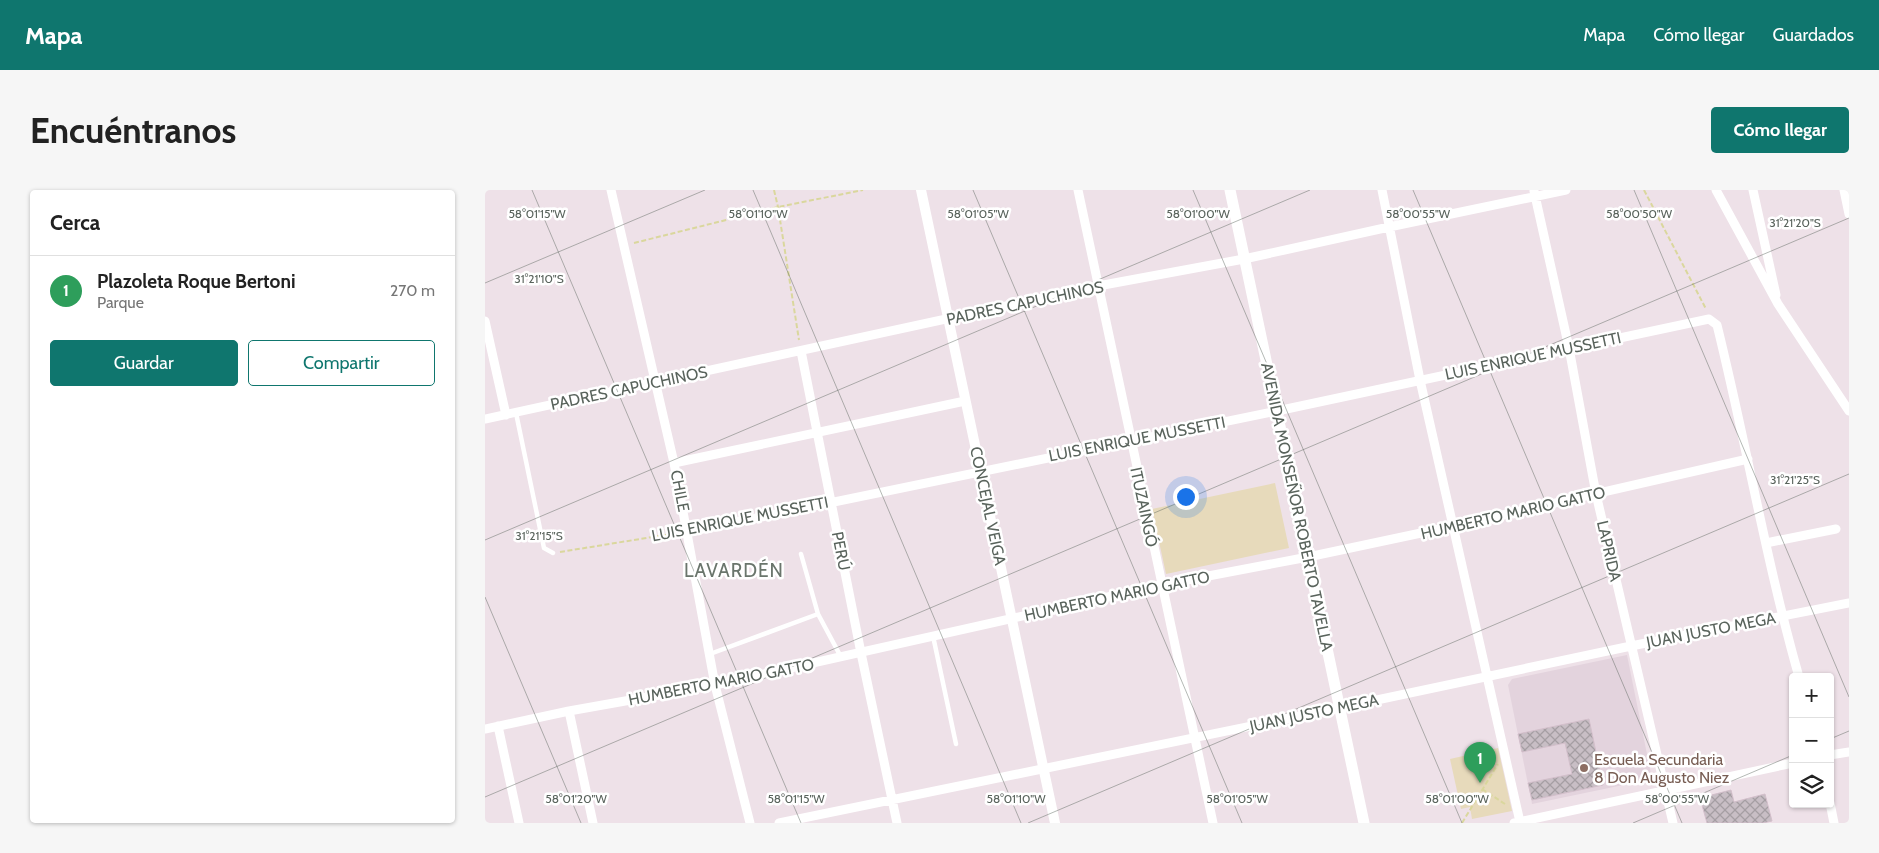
<!DOCTYPE html>
<html lang="es">
<head>
<meta charset="utf-8">
<style>
  body { margin:0; font-family:Cabin,sans-serif; background:#f6f6f6; color:#222 }
  .controls { position:absolute; right:15px; bottom:15px; display:grid; overflow:hidden; border-radius:5px; box-shadow:0 1px 4px #0004 }
  .controls button { width:45px; height:45px; display:grid; place-items:center; padding:0; border:0; border-bottom:1px solid #e0e0e0; background:#fff; color:#222; font:25px sans-serif }
  .you { position:absolute; left:700px; top:306px; width:18px; height:18px; margin:-12px; border:4px solid #fff; border-radius:50%; background:#1a73e8; box-shadow:0 0 0 8px #1a73e833 }
  .badge { display:grid; place-items:center; width:32px; height:32px; border-radius:50%; background:#0f766e; color:#fff; font-size:16px; font-weight:700 }
  .pin { position:absolute; translate:-50% -41px; filter:drop-shadow(0 1px 2px #0008) }
  .pin::after { content:''; position:absolute; top:26px; width:18px; height:15px; background:inherit; clip-path:polygon(0 0,100% 0,50% 100%) }
  .list { margin:0; padding:0; list-style:none }
  h2 { display:flex; justify-content:space-between; align-items:center; height:65px; margin:0; padding:0 20px; font-size:21px }
  h2 small { font-size:16px; font-weight:400; color:#767676 }
  .list li { display:grid; grid-template-columns:32px 1fr auto; gap:15px; align-items:center; box-sizing:border-box; height:70px; padding:0 20px; border-top:1px solid #e0e0e0 }
  .list b { display:block; font-size:19px; white-space:nowrap }
  .list p { margin:0; font-size:16px; white-space:nowrap; color:#767676 }
  .list em { font-size:16px; font-style:normal; color:#767676 }
  .actions { display:flex; gap:10px; padding:15px 20px }
  .actions a { flex:1; padding:11px 0; border:1px solid #0f766e; border-radius:5px; text-align:center; font-size:18px; color:#0f766e }
  .actions .main { background:#0f766e; color:#fff }
  .icon { flex:none; width:28px; height:28px; fill:none; stroke:currentColor; stroke-width:2; stroke-linecap:round; stroke-linejoin:round }
  .map { position:relative; flex:none; width:1364px; height:633px; overflow:hidden; border-radius:5px }
  header { display:flex; align-items:center; gap:30px; box-sizing:border-box; height:70px; padding:0 25px; background:#0f766e; color:#fff }
  header strong { font-size:24px }
  nav { display:flex; gap:28px; margin-inline-start:auto; font-size:18px }
  .intro { display:flex; align-items:center; justify-content:space-between; box-sizing:border-box; height:120px; padding:0 30px }
  h1 { margin:0; font-size:35px }
  .button { padding:12px 22px; border-radius:5px; background:#0f766e; color:#fff; font-size:18px; font-weight:700 }
  main { display:flex; gap:30px; padding:0 30px }
  aside { flex:1; background:#fff; border-radius:5px; box-shadow:0 1px 4px #0004 }
  .map>svg:first-child { display:block }
</style>
</head>
<body>
<header>
<strong>Mapa</strong>
<nav><a>Mapa</a><a>Cómo llegar</a><a>Guardados</a></nav>
</header>
<div class="intro"><h1>Encuéntranos</h1><a class="button">Cómo llegar</a></div>
<main>
<aside>
<h2>Cerca<small></small></h2>
<ul class="list">
<li><span class="badge" style="background:#2e9e5b">1</span><div><b>Plazoleta Roque Bertoni</b><p>Parque</p></div><em>270 m</em></li>
</ul>
<div class="actions"><a class="main">Guardar</a><a>Compartir</a></div>
</aside>
<div class="map">
<svg width="1364" height="633" viewBox="0 0 1364 633">
  <defs>
    <pattern id="building-cross-hatch" width="8" height="8" patternUnits="userSpaceOnUse" patternTransform="scale(1.25)"><rect width="8" height="8" fill="#c8bec5"/><path d="M0 0l8 8M0 8l8-8" fill="none" stroke="#a59ea3"/></pattern>
  </defs>
  <rect width="100%" height="100%" fill="#eee1e8"/>
  <path fill="#e3d3dd" d="M1142,465L1167,589L1047,614L1023,495L1027,489Z"/>
  <path fill="#e7dabb" d="M790,293L804,358L681,384L667,319Z
    M1013,558L1027,621L987,629L985,617L976,619L965,569Z"/>
  <path fill="url(#building-cross-hatch)" stroke="#d3bfcb" d="M1104,529L1118,595L1047,610L1043,593L1087,584L1080,553L1037,562L1033,544Z
    M1246,600L1249,612L1280,604L1287,631L1278,633H1222L1215,608Z"/>
  <g fill="none" stroke-linecap="round" stroke-linejoin="round">
    <path stroke="#dad79d" stroke-width="2" stroke-dasharray="5 2.5" stroke-linecap="butt" d="M289,0L293,17L314,150
      M1159,0L1221,119
      M149,53L293,17L378,0
      M75,362L192,343
      M997,599L1020,614
      M977,633L1013,574"/>
    <path stroke="#fff" stroke-width="4.5" d="M31,223L59,358L68,363
      M316,364L333,424L356,467
      M448,446L471,554
      M225,464L333,424"/>
    <path stroke="#fff" stroke-width="9" d="M126,0L189,273L230,495L265,633
      M593,0L728,633
      M897,0L935,190L1035,632
      M1231,0L1293,114L1364,221
      M1268,0L1291,105
      M1359,0L1364,24
      M1049,1L1084,158L1111,304L1188,633
      M0,131L21,225
      M316,161L376,463L412,633
      M0,229L613,96L759,69L904,37L1081,0
      M189,273L480,211
      M203,342L792,221L1224,129L1232,135C1261,252 1281,371 1314,487
      M1281,353L1351,339
      M84,521L108,633
      M13,536L34,633
      M0,539L84,521L230,495L676,395L823,367L969,336L1263,269
      M1345,565L1364,562
      M1345,613L1349,633
      M294,633L854,518L1146,456L1364,413
      M1029,633L1308,573"/>
    <path stroke="#fff" stroke-width="10" d="M436,0L570,633"/>
    <path stroke="#fff" stroke-width="11" d="M745,0L879,633"/>
  </g>
  <path fill="none" stroke="#59635c" stroke-width="1" stroke-opacity="0.45" d="M47,0L316,633M268,0L536,633M488,0L757,633M708,0L977,633M928,0L1197,633M1149,0L1364,507M0,93L220,0M0,350L825,0M0,407L96,633M1345,549L1364,541M0,607L1364,28M543,633L1364,284M1148,633L1308,565"/>
  <circle fill="#8d6e63" stroke="#fff" stroke-width="2" cx="1099" cy="578" r="5"/>
  <g text-anchor="middle" dominant-baseline="central" stroke-width="5" stroke-linejoin="round" paint-order="stroke">
    <g font-size="16" fill="#59635c" stroke="#fff">
      <text transform="translate(540 113) rotate(-12)">PADRES CAPUCHINOS</text>
      <text transform="translate(1048 166) rotate(-12)">LUIS ENRIQUE MUSSETTI</text>
      <text transform="translate(144 198) rotate(-12)">PADRES CAPUCHINOS</text>
      <text transform="translate(652 249) rotate(-11)">LUIS ENRIQUE MUSSETTI</text>
      <text transform="translate(195 301) rotate(79)">CHILE</text>
      <text transform="translate(503 316) rotate(78)">CONCEJAL VEIGA</text>
      <text transform="translate(659 317) rotate(78)">ITUZAINGÓ</text>
      <text transform="translate(812 317) rotate(78)">AVENIDA MONSEÑOR ROBERTO TAVELLA</text>
      <text transform="translate(1028 323) rotate(-13)">HUMBERTO MARIO GATTO</text>
      <text transform="translate(255 329) rotate(-11)">LUIS ENRIQUE MUSSETTI</text>
      <text transform="translate(356 361) rotate(79)">PERÚ</text>
      <text transform="translate(1124 361) rotate(77)">LAPRIDA</text>
      <text transform="translate(632 406) rotate(-12)">HUMBERTO MARIO GATTO</text>
      <text transform="translate(1226 440) rotate(-11)">JUAN JUSTO MEGA</text>
      <text transform="translate(236 492) rotate(-11)">HUMBERTO MARIO GATTO</text>
      <text transform="translate(829 523) rotate(-12)">JUAN JUSTO MEGA</text>
    </g>
    <g font-size="16" fill="#785e54" stroke="#fff" text-anchor="start">
      <text x="1109" y="569">Escuela Secundaria<tspan x="1109" dy="18">8 Don Augusto Niez</tspan></text>
    </g>
    <g font-size="19" letter-spacing="1" fill="#6a756c" stroke="#fff">
      <text x="249" y="380">LAVARDÉN</text>
    </g>
  </g>
  <g font-size="12" text-anchor="middle" fill="#59635c" stroke="#fff" stroke-width="5" stroke-linejoin="round" paint-order="stroke">
    <text x="52" y="28">58°01'15"W</text>
    <text x="273" y="28">58°01'10"W</text>
    <text x="493" y="28">58°01'05"W</text>
    <text x="713" y="28">58°01'00"W</text>
    <text x="933" y="28">58°00'55"W</text>
    <text x="1154" y="28">58°00'50"W</text>
    <text x="1310" y="37">31°21'20"S</text>
    <text x="54" y="93">31°21'10"S</text>
    <text x="1310" y="294">31°21'25"S</text>
    <text x="54" y="350">31°21'15"S</text>
    <text x="91" y="613">58°01'20"W</text>
    <text x="311" y="613">58°01'15"W</text>
    <text x="531" y="613">58°01'10"W</text>
    <text x="752" y="613">58°01'05"W</text>
    <text x="972" y="613">58°01'00"W</text>
    <text x="1192" y="613">58°00'55"W</text>
  </g>
</svg>
<div class="controls">
<button>+</button>
<button>−</button>
<button><svg class="icon" aria-label="layers" viewBox="0 0 24 24"><path d="M12 4l9 5-9 5-9-5zM3 14l9 5 9-5"/></svg></button>
</div>
<div class="you"></div>
<div class="pin badge" style="left:995px;top:593px;background:#2e9e5b">1</div>
</div>
</main>
</body>
</html>
